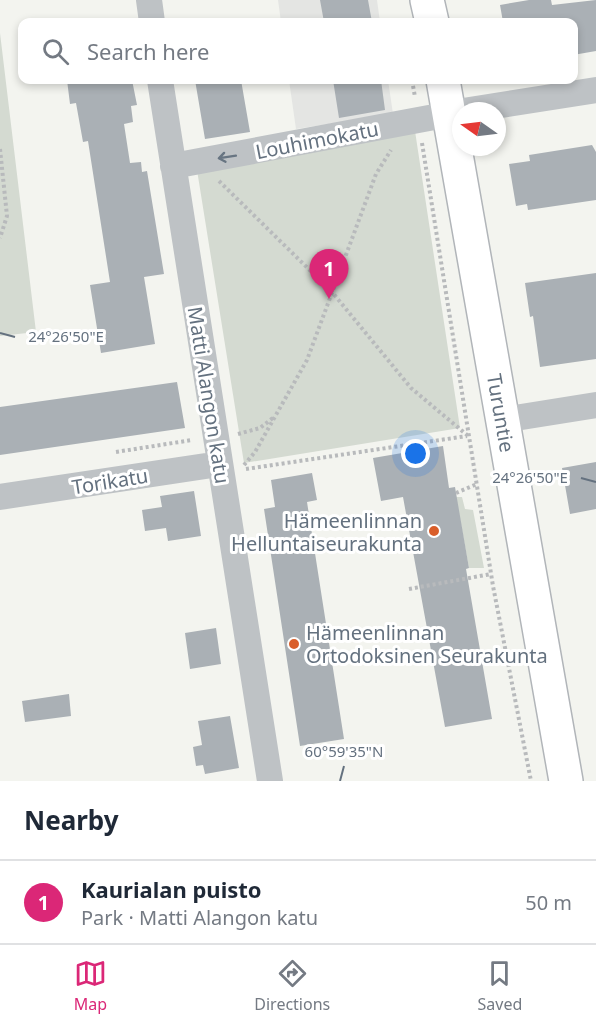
<!DOCTYPE html>
<html lang="en">
<head>
<meta charset="utf-8">
<style>
  body { margin:0; font-family:"Noto Sans",sans-serif; background:#f2f2f3; color:#1f2937 }
  .compass { position:absolute; left:452px; top:102px; width:54px; height:54px; border-radius:50%; background:#fff; box-shadow:0 3px 9px #0003; rotate:284deg }
  .you { position:absolute; left:416px; top:454px; width:21px; height:21px; margin:-15px; border:4px solid #fff; border-radius:50%; background:#1a73e8; box-shadow:0 0 0 9px #1a73e833 }
  .badge { display:grid; place-items:center; width:39px; height:39px; border-radius:50%; background:#db2777; color:#fff; font-size:20px; font-weight:700 }
  .pin { position:absolute; translate:-50% -50px; filter:drop-shadow(0 2px 3px #0008) }
  .pin::after { content:''; position:absolute; top:32px; width:21px; height:18px; background:inherit; clip-path:polygon(0 0,100% 0,50% 100%) }
  .list { margin:0; padding:0; list-style:none }
  h2 { display:flex; justify-content:space-between; align-items:center; height:78px; margin:0; padding:0 24px; font-size:26px }
  h2 small { font-size:20px; font-weight:400; color:#747a83 }
  .list li { display:grid; grid-template-columns:39px 1fr auto; gap:18px; align-items:center; box-sizing:border-box; height:84px; padding:0 24px; border-top:2px solid #e0e1e3 }
  .list b { display:block; font-size:22px; white-space:nowrap }
  .list p { margin:0; font-size:20px; white-space:nowrap; color:#747a83 }
  .list em { font-size:20px; font-style:normal; color:#747a83 }
  .icon { flex:none; width:33px; height:33px; fill:none; stroke:currentColor; stroke-width:2; stroke-linecap:round; stroke-linejoin:round }
  .map { position:relative; flex:none; width:596px; height:781px; overflow:hidden }
  .search { position:absolute; background:#fff; box-shadow:0 3px 9px #0003; left:18px; right:18px; top:18px; height:66px; display:flex; align-items:center; gap:15px; box-sizing:border-box; padding:0 21px; border-radius:12px; color:#747a83; font-size:22px }
  .sheet { height:162px; background:#fff }
  nav { display:flex; justify-content:space-around; align-items:center; box-sizing:border-box; height:84px; border-top:2px solid #e0e1e3; background:#fff; font-size:16px; color:#747a83 }
  nav a { display:grid; justify-items:center; gap:3px }
  nav .on { color:#db2777 }
  .map>svg:first-child { display:block }
</style>
</head>
<body>
<div class="map">
<svg width="596" height="781" viewBox="0 0 596 781">
  <rect width="100%" height="100%" fill="#f3f4ef"/>
  <path fill="#e4e5e3" d="M278,0H377L380,22H281Z
    M289,80H388L393,114L296,129Z"/>
  <path fill="#d4dad1" d="M0,33L36,332L0,336Z
    M415,131L460,428L244,463L197,170Z
    M456,497H462L465,509L473,510L484,568H469Z"/>
  <path fill="#aab0b5" d="M320,0H368L372,22H324Z
    M529,0H551L552,5L596,0V51L573,55V22H503L500,5Z
    M67,80H132L137,105L131,106L133,122L124,124L130,163L141,162L142,172L147,171L164,274L144,277L155,344L101,353L90,285L110,282L88,141L83,142L76,103L70,104Z
    M195,80H241L250,132L205,139Z
    M333,80H381L385,110L339,118Z
    M592,145L596,152V200L528,210L527,204L516,206L509,164L530,161L529,155Z
    M596,273V359L540,367L533,316L530,317L525,283Z
    M177,382L185,428L0,455V407Z
    M443,446L449,488L455,487L469,568L466,569L492,719L445,727L403,497L381,501L373,458Z
    M596,462V509L570,514L562,468Z
    M312,473L317,500L307,502L344,739L300,746L264,509L275,507L271,480Z
    M194,491L201,536L168,541L166,528L145,531L142,510L162,507L160,496Z
    M216,628L221,664L190,669L185,633Z
    M69,694L71,716L25,722L22,701Z
    M230,716L239,768L205,774L203,765L196,766L193,747L202,745L198,721Z"/>
  <g fill="none" stroke-linecap="round" stroke-linejoin="round">
    <g stroke="#b1b5b9" stroke-width="36">
      <g id="secondary">
        <path d="M427,0L432,22"/>
        <path id="s1" d="M443,80L566,781"/>
      </g>
    </g>
    <path stroke="#b8babc" stroke-width="4" stroke-dasharray="3 3" stroke-linecap="butt" d="M412,80L415,97
      M422,143L493,586L531,781
      M0,149L7,216L0,238
      M219,181L332,292L411,388L467,435
      M238,434L260,428L274,417
      M116,452L192,440
      M244,465L255,452L307,360L376,174L391,150
      M246,469L467,436
      M456,493L477,484
      M409,589L491,574"/>
    <path stroke="#bec2c5" stroke-width="26" d="M149,0L152,22
      M160,80L270,781
      M463,111L596,90
      M173,166L461,112
      M503,420L596,405
      M0,497L219,464"/>
    <use href="#secondary" stroke="#fff" stroke-width="33"/>
  </g>
  <defs><path id="oneway-shaft" d="M-6 0H5M1.5-3L5.5 0L1.5 3" fill="none" stroke-width="1.6" stroke-linecap="round" stroke-linejoin="round" transform="scale(1.5)"/></defs>
  <use stroke="#687582" href="#oneway-shaft" transform="translate(227 157) rotate(171)"/>
  <path fill="none" stroke="#64717f" stroke-width="2" d="M0,333L15,337M581,478L596,482M340,781L344,766"/>
  <g fill="#d95e2a" stroke="#fff" stroke-width="2">
    <circle cx="434" cy="531" r="6"/>
    <circle cx="294" cy="644" r="6"/>
  </g>
  <g text-anchor="middle" dominant-baseline="central" stroke-width="6" stroke-linejoin="round" paint-order="stroke">
    <g font-size="20" fill="#64717f" stroke="#fff">
      <text transform="translate(317 140) rotate(-11)">Louhimokatu</text>
      <text transform="translate(209 395) rotate(81)">Matti Alangon katu</text>
      <text stroke="none"><textPath href="#s1" startOffset="338">Turuntie</textPath></text>
      <text transform="translate(110 481) rotate(-9)">Torikatu</text>
    </g>
    <g font-size="20" fill="#64717f" stroke="#fff" text-anchor="end">
      <text x="422" y="520">Hämeenlinnan<tspan x="422" dy="23">Helluntaiseurakunta</tspan></text>
      <text x="306" y="632" text-anchor="start">Hämeenlinnan<tspan x="306" dy="23">Ortodoksinen Seurakunta</tspan></text>
    </g>
  </g>
  <g font-size="15" text-anchor="middle" fill="#64717f" stroke="#fff" stroke-width="6" stroke-linejoin="round" paint-order="stroke">
    <text x="66" y="342">24°26'50"E</text>
    <text x="530" y="483">24°26'50"E</text>
    <text x="344" y="757">60°59'35"N</text>
  </g>
</svg>
<svg class="compass" viewBox="-18 -18 36 36"><path d="M0-13l5 13h-10z" fill="#e53935"/><path d="M0 13l5-13h-10z" fill="#747a83"/></svg>
<div class="you"></div>
<div class="pin badge" style="left:329px;top:299px">1</div>
<div class="search"><svg class="icon" aria-label="search" viewBox="0 0 24 24"><circle cx="10" cy="10" r="6"/><path d="M15 15l6 6"/></svg>Search here</div>
</div>
<section class="sheet">
<h2>Nearby<small></small></h2>
<ul class="list">
<li><span class="badge">1</span><div><b>Kaurialan puisto</b><p>Park · Matti Alangon katu</p></div><em>50 m</em></li>
</ul>
</section>
<nav>
<a class="on"><svg class="icon" aria-label="map" viewBox="0 0 24 24"><path d="M3 6l6-2 6 2 6-2v14l-6 2-6-2-6 2zM9 4v14M15 6v14"/></svg>Map</a>
<a><svg class="icon" aria-label="directions" viewBox="0 0 24 24"><path d="M12 3l9 9-9 9-9-9zM9 14v-3h6M13 9l2 2-2 2"/></svg>Directions</a>
<a><svg class="icon" aria-label="saved" viewBox="0 0 24 24"><path d="M7 4h10v16l-5-4-5 4z"/></svg>Saved</a>
</nav>
</body>
</html>
